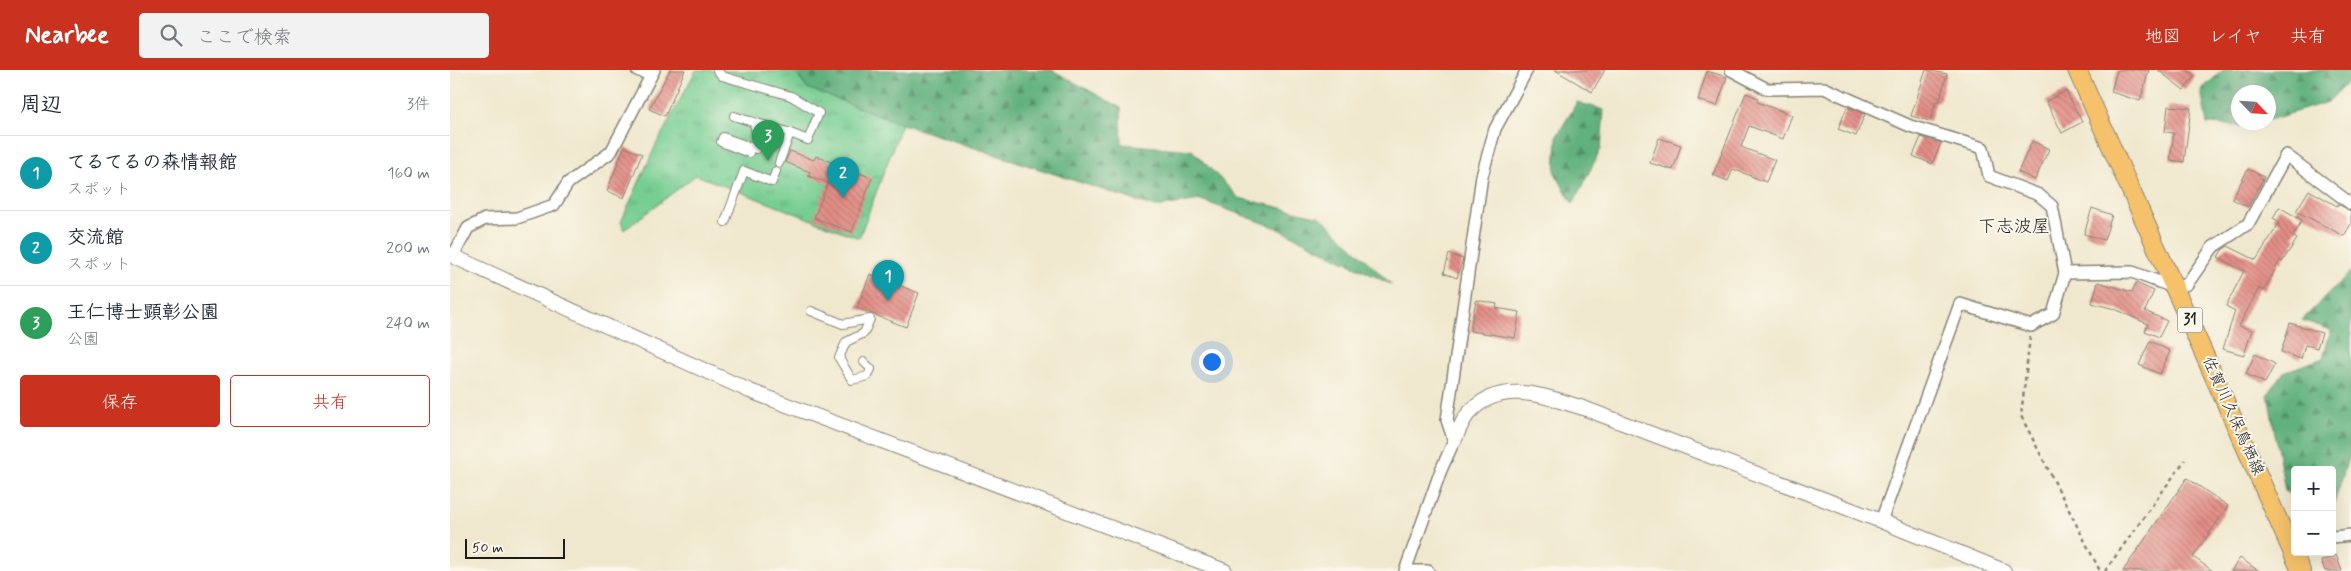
<!DOCTYPE html>
<html lang="ja">
<head>
<meta charset="utf-8">
<style>
  body { margin:0; font-family:Mynerve,"Klee One",sans-serif; background:#f2f2f3; color:#1f2937 }
  .controls { position:absolute; right:15px; bottom:15px; display:grid; overflow:hidden; border-radius:5px; box-shadow:0 5px 20px #0002 }
  .controls button { width:45px; height:45px; display:grid; place-items:center; padding:0; border:0; border-bottom:1px solid #e0e1e3; background:#fff; color:#1f2937; font:25px sans-serif }
  .compass { position:absolute; left:1781px; top:15px; width:45px; height:45px; border-radius:50%; background:#fff; box-shadow:0 5px 20px #0002; rotate:115deg }
  .scale { position:absolute; left:15px; bottom:12px; width:100px; box-sizing:border-box; padding-left:5px; border:2px solid #1c1c1c; border-top:0; font-size:14px; line-height:18px; white-space:nowrap; color:#1c1c1c; -webkit-text-stroke:4px #fbf7ec; paint-order:stroke }
  .you { position:absolute; left:761px; top:291px; width:18px; height:18px; margin:-12px; border:4px solid #fff; border-radius:50%; background:#1a73e8; box-shadow:0 0 0 8px #1a73e833 }
  .badge { display:grid; place-items:center; width:32px; height:32px; border-radius:50%; background:#c8321e; color:#fff; font-size:16px; font-weight:700 }
  .pin { position:absolute; translate:-50% -41px; filter:drop-shadow(0 1px 2px #0008) }
  .pin::after { content:''; position:absolute; top:26px; width:18px; height:15px; background:inherit; clip-path:polygon(0 0,100% 0,50% 100%) }
  .list { margin:0; padding:0; list-style:none }
  h2 { display:flex; justify-content:space-between; align-items:center; height:65px; margin:0; padding:0 20px; font-size:21px }
  h2 small { font-size:16px; font-weight:400; color:#747a83 }
  .list li { display:grid; grid-template-columns:32px 1fr auto; gap:15px; align-items:center; box-sizing:border-box; height:75px; padding:0 20px; border-top:1px solid #e0e1e3 }
  .list b { display:block; font-size:19px; white-space:nowrap }
  .list p { margin:0; font-size:16px; white-space:nowrap; color:#747a83 }
  .list em { font-size:16px; font-style:normal; color:#747a83 }
  .actions { display:flex; gap:10px; padding:15px 20px }
  .actions a { flex:1; padding:11px 0; border:1px solid #c8321e; border-radius:5px; text-align:center; font-size:18px; color:#c8321e }
  .actions .main { background:#c8321e; color:#fff }
  .icon { flex:none; width:28px; height:28px; fill:none; stroke:currentColor; stroke-width:2; stroke-linecap:round; stroke-linejoin:round }
  .map { position:relative; flex:none; width:1901px; height:501px; overflow:hidden }
  header { display:flex; align-items:center; gap:30px; box-sizing:border-box; height:70px; padding:0 25px; background:#c8321e; color:#fff }
  header strong { font-size:24px }
  nav { display:flex; gap:28px; margin-inline-start:auto; font-size:18px }
  .search { width:350px; height:45px; background:#f2f2f3; display:flex; align-items:center; gap:12px; box-sizing:border-box; padding:0 18px; border-radius:5px; color:#747a83; font-size:19px }
  main { display:flex }
  aside { flex:1; background:#fff }
  .map>svg:first-child { display:block }
</style>
</head>
<body>
<header>
<strong>Nearbee</strong>
<div class="search"><svg class="icon" aria-label="search" viewBox="0 0 24 24"><circle cx="10" cy="10" r="6"/><path d="M15 15l6 6"/></svg>ここで検索</div>
<nav><a>地図</a><a>レイヤ</a><a>共有</a></nav>
</header>
<main>
<aside>
<h2>周辺<small>3件</small></h2>
<ul class="list">
<li><span class="badge" style="background:#0f9aa8">1</span><div><b>てるてるの森情報館</b><p>スポット</p></div><em>160 m</em></li>
<li><span class="badge" style="background:#0f9aa8">2</span><div><b>交流館</b><p>スポット</p></div><em>200 m</em></li>
<li><span class="badge" style="background:#2e9e5b">3</span><div><b>王仁博士顕彰公園</b><p>公園</p></div><em>240 m</em></li>
</ul>
<div class="actions"><a class="main">保存</a><a>共有</a></div>
</aside>
<div class="map">
<svg width="1901" height="501" viewBox="0 0 1901 501">
  <defs>
    <pattern id="forest-firs" width="22" height="20" patternUnits="userSpaceOnUse" patternTransform="scale(1.25)"><rect width="22" height="20" fill="#61b17d"/><path d="M5 1l3.5 6h-7zM16 11l3.5 6h-7z" fill="#4f8f66"/></pattern>
    <pattern id="park-tufts" width="24" height="20" patternUnits="userSpaceOnUse" patternTransform="scale(1.25)"><rect width="24" height="20" fill="#77ce93"/><path d="M3 7l-1-3M5 7V3M7 7l1-3M15 17l-1-3M17 17v-4M19 17l1-3" fill="none" stroke="#66b07e"/></pattern>
    <pattern id="building-back-hatch" width="6" height="6" patternUnits="userSpaceOnUse" patternTransform="scale(1.25)"><rect width="6" height="6" fill="#e38e87"/><path d="M-1 5l2 2M0 0l6 6M5-1l2 2" fill="none" stroke="#b7736e"/></pattern>
  </defs>
  <rect width="100%" height="100%" fill="#fbf7ec"/>
  <filter id="ink" filterUnits="userSpaceOnUse"><feTurbulence type="fractalNoise" baseFrequency=".02" numOctaves="2"/><feDisplacementMap in="SourceGraphic" scale="10" xChannelSelector="R" yChannelSelector="G"/><feConvolveMatrix kernelMatrix="1 2 1 2 8 2 1 2 1" color-interpolation-filters="sRGB"/></filter>
  <filter id="wash" filterUnits="userSpaceOnUse"><feTurbulence type="fractalNoise" baseFrequency=".0096" numOctaves="4" result="noise"/><feDisplacementMap in="SourceGraphic" scale="20" xChannelSelector="R" yChannelSelector="G"/><feGaussianBlur stdDeviation="1.12" result="paint"/><feColorMatrix in="noise" values="0 0 0 0 0 0 0 0 0 0 0 0 0 0 0 0 0 1.4 0 .05"/><feComposite in="paint" operator="in"/></filter>
  <g filter="url(#wash)">
    <rect width="100%" height="100%" fill="#f0e8ce"/>
    <path fill="url(#forest-firs)" stroke="#3e664c" d="M345,0H602L671,38L672,74L742,80L789,128L871,147L942,215L827,158L751,130L705,137L452,54L357,18Z
      M1773,0H1901V9L1878,32L1819,50L1818,22H1788V52L1809,53L1797,56L1757,54L1751,20Z
      M1127,32L1154,40L1151,79L1123,134L1105,103L1107,66Z
      M1901,201V388L1898,390L1882,440V400H1845V428L1835,421L1818,324L1834,302L1873,288L1881,260L1852,250Z"/>
    <path fill="url(#park-tufts)" stroke="#4a7558" d="M246,0L344,2L357,18L452,54L409,168L246,105L174,160L171,152L205,77Z"/>
    <g id="blocks">
      <path fill="url(#building-back-hatch)" d="M220,0H235L215,46L199,39Z
        M1105,0H1155L1142,22Z
        M1476,0L1497,4L1489,32L1486,31L1480,51L1461,46Z
        M1667,0H1699L1690,31L1661,22Z
        M1708,0H1738L1745,6L1734,20Z
        M1257,1L1277,7L1267,36L1248,30Z
        M1616,21L1632,52L1612,63L1596,31Z
        M1296,23L1308,28L1307,32L1342,45L1333,69L1299,56L1291,77L1325,90L1316,112L1283,99L1278,111L1263,105Z
        M1718,36L1741,38L1734,92L1720,90L1724,63L1715,62Z
        M1397,37L1415,44L1406,66L1388,59Z
        M1471,67L1491,73L1482,94L1463,86Z
        M1209,68L1231,75L1223,100L1200,93Z
        M1582,71L1599,79L1585,110L1568,102Z
        M174,77L192,84L174,128L157,121Z
        M340,81L364,90L366,86L422,108L402,162L364,148L378,113L358,106L360,102L335,92Z
        M1798,99L1814,107L1798,137L1782,129Z
        M1859,120L1887,136L1888,134L1901,141V154L1894,166L1846,141Z
        M1829,137L1852,150L1843,166L1847,169L1832,192L1830,190L1814,221L1809,218L1789,256L1802,260L1794,285L1773,279L1785,241L1776,236L1794,201L1768,187L1772,180L1778,176L1806,190L1830,152L1823,148Z
        M1642,138L1662,145L1654,170L1634,164Z
        M999,184L1013,189L1007,208L994,203Z
        M420,204L469,223L456,257L407,238Z
        M1648,212L1682,222L1686,213L1704,221L1695,241L1717,251L1709,267L1695,261L1698,254L1665,239L1642,233Z
        M1026,230L1047,234L1046,238L1070,242L1065,268L1020,261Z
        M1840,253L1872,263L1867,278L1855,275L1851,289L1831,282Z
        M1700,271L1720,281L1710,304L1689,295Z
        M1805,284L1825,294L1815,313L1796,304Z
        M1737,408L1778,436L1743,487L1763,501H1673Z
        M1886,485L1892,501H1875L1871,491Z
        M1790,488L1809,501H1781Z"/>
    </g>
  </g>
  <g filter="url(#ink)">
    <use href="#blocks" fill-opacity="0" stroke="#868275" stroke-width="1"/>
    <g fill="none" stroke-linecap="round" stroke-linejoin="round">
      <g stroke="#868275" stroke-width="10">
        <path id="pedestrian" d="M267,0L272,6L341,26L369,43L358,70L340,63L329,93
          M284,46C303,53 322,56 340,63
          M299,83L271,72L273,67L306,79L309,72L304,54
          M275,152L294,101L322,112L326,101
          M361,241L393,254L420,249L414,263L396,272L389,288L402,310L418,306L421,299L414,292"/>
      </g>
      <g stroke="#868275" stroke-width="14">
        <path id="minor" d="M187,0L201,5
          M1281,0L1317,19L1374,18L1460,56L1533,78L1539,106L1589,125L1602,136L1615,203L1603,244L1581,256L1510,234L1431,451
          M3,186L18,158L35,149L67,148L104,135L118,113L161,82L204,0
          M1615,203L1682,202L1726,218L1737,214L1763,177L1798,154L1836,85L1901,134
          M1882,467L1901,465
          M955,501L991,400L1004,371L997,350L1032,106L1045,59L1077,0
          M955,501H978"/>
      </g>
      <g stroke="#868275" stroke-width="16">
        <path id="tertiary" d="M0,185L300,321L775,501
          M1004,371C1008,362 1012,351 1018,344C1050,307 1097,327 1136,339L1431,451L1554,501"/>
      </g>
      <g stroke="#868275" stroke-width="20">
        <path id="primary" d="M1627,0L1851,501"/>
      </g>
      <path stroke="#868275" stroke-width="2.5" stroke-dasharray="4 4" stroke-linecap="butt" d="M1580,267L1571,346L1650,501
        M1655,501L1735,390"/>
      <use href="#pedestrian" stroke="#fff" stroke-width="8"/>
      <use href="#minor" stroke="#fff" stroke-width="11"/>
      <use href="#tertiary" stroke="#fff" stroke-width="14"/>
      <use href="#primary" stroke="#f5c16b" stroke-width="18"/>
    </g>
  </g>
  <g text-anchor="middle" dominant-baseline="central" stroke-width="4" stroke-linejoin="round" paint-order="stroke">
    <rect fill="#fbf7ec" stroke="#5f5e5a" stroke-width="1" x="1727.5" y="237.5" width="25" height="25" rx="4"/>
    <g font-size="15" font-weight="bold" fill="#1c1c1c">
      <text x="1740" y="250">31</text>
    </g>
    <g font-size="16" fill="#1c1c1c" stroke="#fbf7ec">
      <text transform="translate(1783 346) rotate(66)">佐賀川久保鳥栖線</text>
    </g>
    <g font-size="18" fill="#1c1c1c" stroke="#fbf7ec">
      <text x="1564" y="157">下志波屋</text>
    </g>
  </g>
</svg>
<div class="controls">
<button>+</button>
<button>−</button>
</div>
<svg class="compass" viewBox="-18 -18 36 36"><path d="M0-13l5 13h-10z" fill="#e53935"/><path d="M0 13l5-13h-10z" fill="#747a83"/></svg>
<div class="scale">50 m</div>
<div class="you"></div>
<div class="pin badge" style="left:438px;top:231px;background:#0f9aa8">1</div>
<div class="pin badge" style="left:393px;top:128px;background:#0f9aa8">2</div>
<div class="pin badge" style="left:318px;top:91px;background:#2e9e5b">3</div>
</div>
</main>
</body>
</html>
